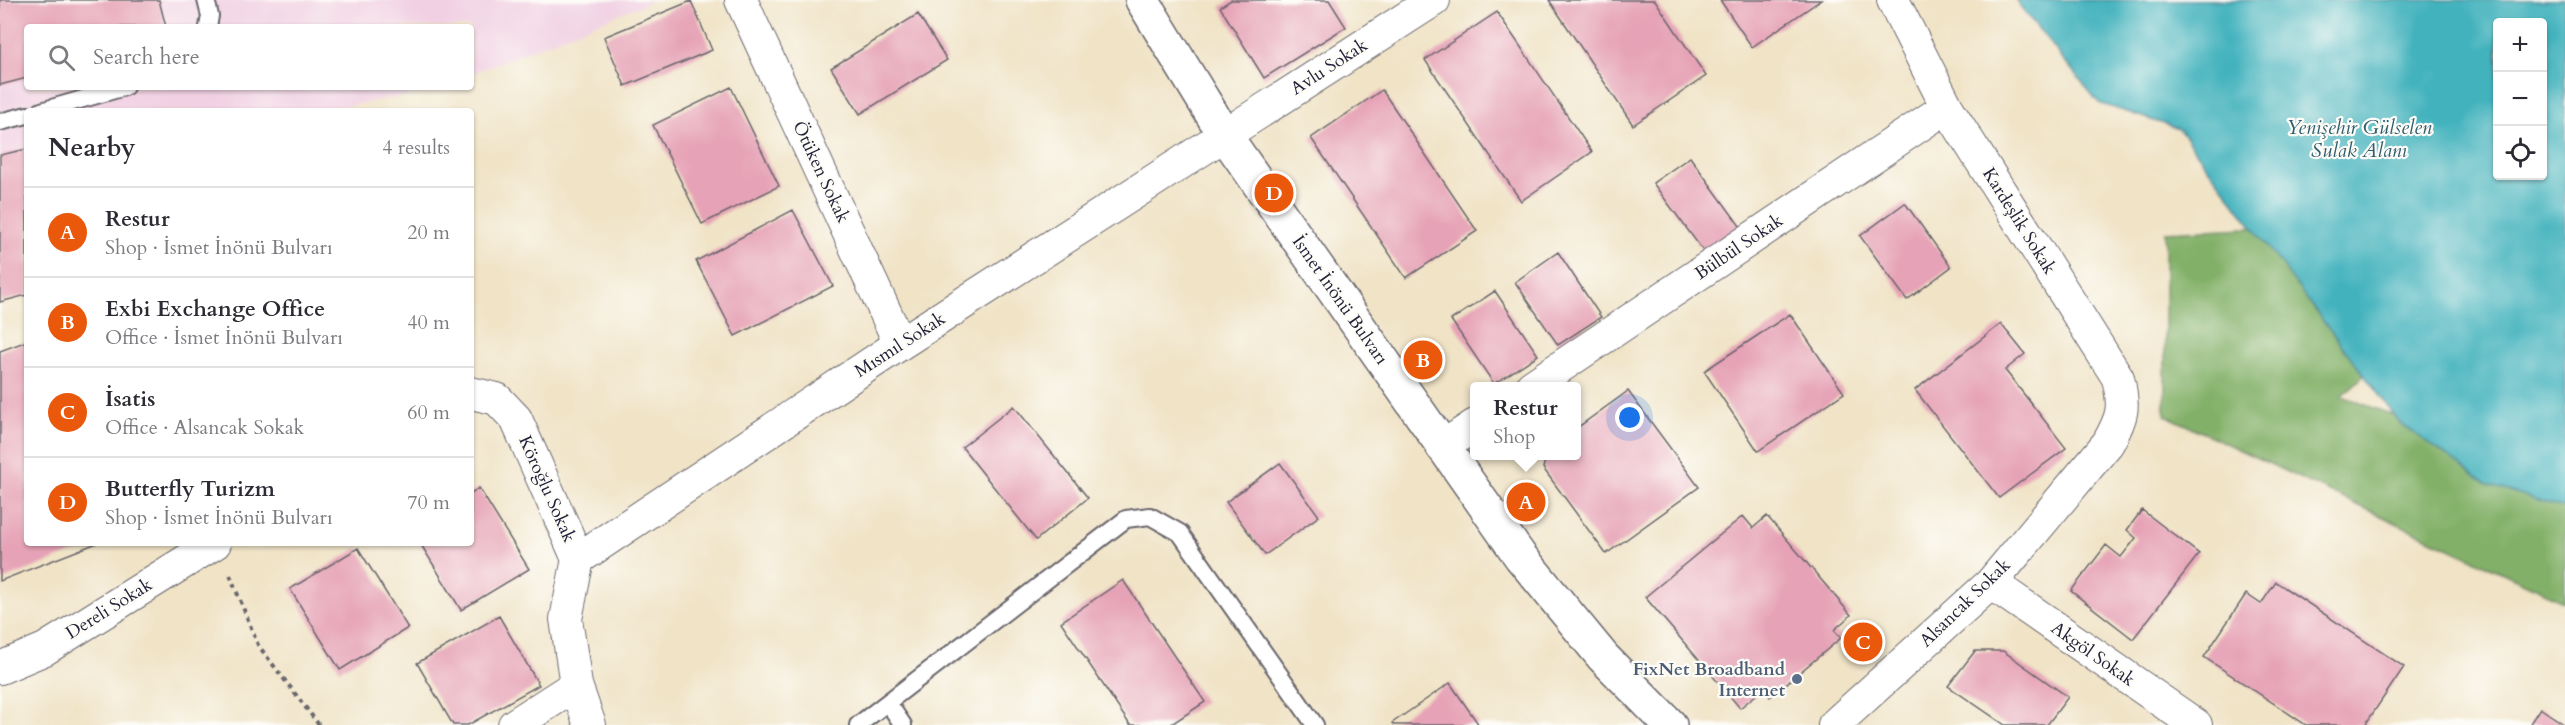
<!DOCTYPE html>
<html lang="en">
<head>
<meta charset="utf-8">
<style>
  body { margin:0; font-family:Cardo,serif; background:#f7f7f7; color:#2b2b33 }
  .controls { position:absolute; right:18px; top:18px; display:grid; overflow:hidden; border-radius:6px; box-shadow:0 2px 4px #0004 }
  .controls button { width:54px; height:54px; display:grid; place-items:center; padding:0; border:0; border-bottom:2px solid #e1e1e2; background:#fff; color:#2b2b33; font:30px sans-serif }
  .you { position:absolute; left:1630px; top:418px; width:21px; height:21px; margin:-15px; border:4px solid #fff; border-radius:50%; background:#1a73e8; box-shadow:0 0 0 9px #1a73e833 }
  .badge { display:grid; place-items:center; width:39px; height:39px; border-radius:50%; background:#ea580c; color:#fff; font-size:20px; font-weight:700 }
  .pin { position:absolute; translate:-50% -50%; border:3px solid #fff; box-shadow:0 2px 6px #0006 }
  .popup { position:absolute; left:1470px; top:382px; width:111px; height:78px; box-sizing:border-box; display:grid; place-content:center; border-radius:6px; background:#fff; filter:drop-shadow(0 2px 4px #0005); font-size:20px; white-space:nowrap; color:#7c7c81 }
  .popup b { font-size:22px; color:#2b2b33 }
  .popup::after { content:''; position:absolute; left:50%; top:100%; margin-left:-12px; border:12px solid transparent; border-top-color:#fff }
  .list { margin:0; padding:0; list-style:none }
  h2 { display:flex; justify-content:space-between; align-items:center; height:78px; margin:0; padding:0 24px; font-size:26px }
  h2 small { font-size:20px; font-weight:400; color:#7c7c81 }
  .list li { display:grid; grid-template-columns:39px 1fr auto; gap:18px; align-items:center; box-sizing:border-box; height:90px; padding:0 24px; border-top:2px solid #e1e1e2 }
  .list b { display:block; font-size:22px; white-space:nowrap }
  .list p { margin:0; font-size:20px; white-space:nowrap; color:#7c7c81 }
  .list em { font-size:20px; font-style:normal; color:#7c7c81 }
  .icon { flex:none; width:33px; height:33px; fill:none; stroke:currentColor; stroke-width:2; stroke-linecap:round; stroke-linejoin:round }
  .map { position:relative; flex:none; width:2565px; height:725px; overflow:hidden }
  .search { position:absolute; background:#fff; box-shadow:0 2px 4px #0004; left:24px; top:24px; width:450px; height:66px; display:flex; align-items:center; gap:15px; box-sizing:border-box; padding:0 21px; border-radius:6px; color:#7c7c81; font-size:22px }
  .panel { position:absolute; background:#fff; box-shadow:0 2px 4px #0004; left:24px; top:108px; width:450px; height:438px; border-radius:6px }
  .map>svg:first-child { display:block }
</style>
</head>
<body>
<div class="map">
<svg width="2565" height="725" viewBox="0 0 2565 725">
  <rect width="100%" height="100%" fill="#fdfcf7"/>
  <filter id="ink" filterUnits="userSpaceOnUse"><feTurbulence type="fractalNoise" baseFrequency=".0167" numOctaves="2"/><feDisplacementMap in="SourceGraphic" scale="12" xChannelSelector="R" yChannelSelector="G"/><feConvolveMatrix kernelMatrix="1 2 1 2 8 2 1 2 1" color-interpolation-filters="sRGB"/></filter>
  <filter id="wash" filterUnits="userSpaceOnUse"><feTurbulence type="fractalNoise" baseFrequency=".008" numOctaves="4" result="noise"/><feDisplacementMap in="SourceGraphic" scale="24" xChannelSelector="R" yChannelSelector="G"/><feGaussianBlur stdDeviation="1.35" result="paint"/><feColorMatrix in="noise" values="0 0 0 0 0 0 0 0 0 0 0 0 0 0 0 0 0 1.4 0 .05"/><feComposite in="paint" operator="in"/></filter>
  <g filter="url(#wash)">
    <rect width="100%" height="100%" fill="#f0e3c6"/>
    <path fill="#f1d0e3" d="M0,0H654L471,74V27H27V87H438L423,93L317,111H27V160L0,165Z"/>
    <path fill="#82b068" stroke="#526952" stroke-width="1.5" d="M2314,0L2498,22V176L2494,254L2342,396L2565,479V602L2165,415V232L2308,225Z"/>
    <path fill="#43b2bd" stroke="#326a7c" stroke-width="1.5" fill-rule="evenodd" d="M2015,0H2565V508L2488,485L2400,423L2179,129L2099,103ZM2498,22H2542V176H2498Z"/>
    <g id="blocks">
      <path fill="#e6a2b6" d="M0,0H159L166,27H27V78L0,85Z
        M1231,0H1329L1346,27L1264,78L1220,7Z
        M1549,0H1655L1706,76L1633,125Z
        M1720,0H1821L1752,47Z
        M691,1L712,50L625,86L604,37Z
        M1497,12L1592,152L1521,201L1425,60Z
        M918,14L947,60L860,114L831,68Z
        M731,87L779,186L702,224L653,125Z
        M1382,90L1477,231L1406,278L1311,138Z
        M27,149V295L0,302V155Z
        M1690,157L1743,230L1707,256L1653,183Z
        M1905,203L1951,267L1907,300L1860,236Z
        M793,210L833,286L735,336L696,261Z
        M1558,252L1601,317L1558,345L1515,282Z
        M1495,291L1538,355L1494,384L1451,320Z
        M1790,314L1844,393L1758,451L1704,371Z
        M2001,324L2025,354L2005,370L2066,448L1999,498L1915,390Z
        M27,341V543H97L0,581V351Z
        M1628,391L1699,487L1606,554L1543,468L1546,456H1577V428Z
        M1014,406L1088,498L1036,540L962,447Z
        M1280,463L1319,516L1265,555L1226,502Z
        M479,488L529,569L461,610L420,543H471V493Z
        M2142,510L2199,554L2133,639L2071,591L2106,545L2121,557L2136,538L2127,530Z
        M1743,516L1753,528L1767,516L1851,615L1834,630L1841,638L1770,697L1763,689L1740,708L1645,597Z
        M358,548L408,628L340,670L290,589Z
        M1123,580L1205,702L1170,725H1130L1061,622Z
        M2276,582L2404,667L2365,725H2306L2204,657L2246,594L2261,604Z
        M499,616L539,685L468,725H453L417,663Z
        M1975,651H2003L2068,697L2047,725H2005L1948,686Z
        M1450,683L1479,725H1394L1392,723Z
        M2540,708L2565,725H2529Z"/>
    </g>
  </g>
  <g filter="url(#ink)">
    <use href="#blocks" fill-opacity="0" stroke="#6a666c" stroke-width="1.5"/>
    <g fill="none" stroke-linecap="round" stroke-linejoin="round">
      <g stroke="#6a666c" stroke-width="20">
        <path id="service" d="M206,0L210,16L208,27
          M41,111L125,87
          M0,122L27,115
          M888,703L903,725
          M858,725L1126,519L1150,516L1180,533L1315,725"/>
      </g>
      <g stroke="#6a666c" stroke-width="34">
        <path id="minor" d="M741,0L900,344
          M1532,386L1947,107
          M471,393L497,399L516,419L578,559L566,619L576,685L590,725
          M1442,447L1475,425
          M578,559L900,344L1434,0
          M1991,583L2196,725
          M0,668L45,649L215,543
          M514,725L576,685
          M1834,725L1991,583L2108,443C2123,416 2125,408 2118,378L1947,107L1893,0"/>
      </g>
      <g stroke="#6a666c" stroke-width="36">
        <path id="primary" d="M1142,0L1224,134L1520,556L1603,657L1670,725"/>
      </g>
      <path stroke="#6a666c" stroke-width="4" stroke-dasharray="4.5 4.5" stroke-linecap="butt" d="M230,575L258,645L319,725"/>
      <use href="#service" stroke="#fff" stroke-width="16"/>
      <use href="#minor" stroke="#fff" stroke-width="32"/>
      <use href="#primary" stroke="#fff" stroke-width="33"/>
    </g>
  </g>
  <circle fill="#5c6f8a" stroke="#fdfcf7" stroke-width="2" cx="1797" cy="679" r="6"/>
  <g text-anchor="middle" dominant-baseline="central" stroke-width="4.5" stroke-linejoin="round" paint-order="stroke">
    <g font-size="18" fill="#22223b" stroke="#fdfcf7">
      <text transform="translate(1329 67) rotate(-33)">Avlu Sokak</text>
      <text transform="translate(821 172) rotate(65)">Ötüken Sokak</text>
      <text transform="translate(2019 221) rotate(58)">Kardeşlik Sokak</text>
      <text transform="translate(1739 247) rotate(-34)">Bülbül Sokak</text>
      <text transform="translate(1340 300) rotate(55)">İsmet İnönü Bulvarı</text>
      <text transform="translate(900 345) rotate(-33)">Mısmıl Sokak</text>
      <text transform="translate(547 489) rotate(66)">Köroğlu Sokak</text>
      <text transform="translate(1965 603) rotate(-44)">Alsancak Sokak</text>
      <text transform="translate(109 609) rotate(-32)">Dereli Sokak</text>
      <text transform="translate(2093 654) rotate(35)">Akgöl Sokak</text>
    </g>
    <g font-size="18" font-weight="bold" fill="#4e5e75" stroke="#fdfcf7" text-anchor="end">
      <text x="1785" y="669">FixNet Broadband<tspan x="1785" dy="21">Internet</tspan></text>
    </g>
    <g font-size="20" font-style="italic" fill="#2f5c6f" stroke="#fdfcf7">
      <text x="2359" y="127">Yenişehir Gülselen<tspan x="2359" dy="23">Sulak Alanı</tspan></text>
    </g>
  </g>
</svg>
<div class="controls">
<button>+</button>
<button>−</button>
<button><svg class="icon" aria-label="locate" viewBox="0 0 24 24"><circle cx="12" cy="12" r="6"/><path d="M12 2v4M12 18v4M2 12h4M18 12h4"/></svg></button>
</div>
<div class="you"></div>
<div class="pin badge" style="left:1526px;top:502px">A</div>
<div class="popup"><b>Restur</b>Shop</div>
<div class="pin badge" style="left:1423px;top:360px">B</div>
<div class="pin badge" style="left:1863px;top:642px">C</div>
<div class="pin badge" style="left:1274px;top:193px">D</div>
<div class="search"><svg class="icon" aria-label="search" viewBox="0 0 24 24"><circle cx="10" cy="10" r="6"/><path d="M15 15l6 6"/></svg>Search here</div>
<section class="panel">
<h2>Nearby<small>4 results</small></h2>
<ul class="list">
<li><span class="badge">A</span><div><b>Restur</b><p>Shop · İsmet İnönü Bulvarı</p></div><em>20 m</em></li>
<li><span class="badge">B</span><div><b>Exbi Exchange Office</b><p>Office · İsmet İnönü Bulvarı</p></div><em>40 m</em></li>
<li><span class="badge">C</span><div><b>İsatis</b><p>Office · Alsancak Sokak</p></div><em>60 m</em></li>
<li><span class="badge">D</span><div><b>Butterfly Turizm</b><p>Shop · İsmet İnönü Bulvarı</p></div><em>70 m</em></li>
</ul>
</section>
</div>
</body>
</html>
